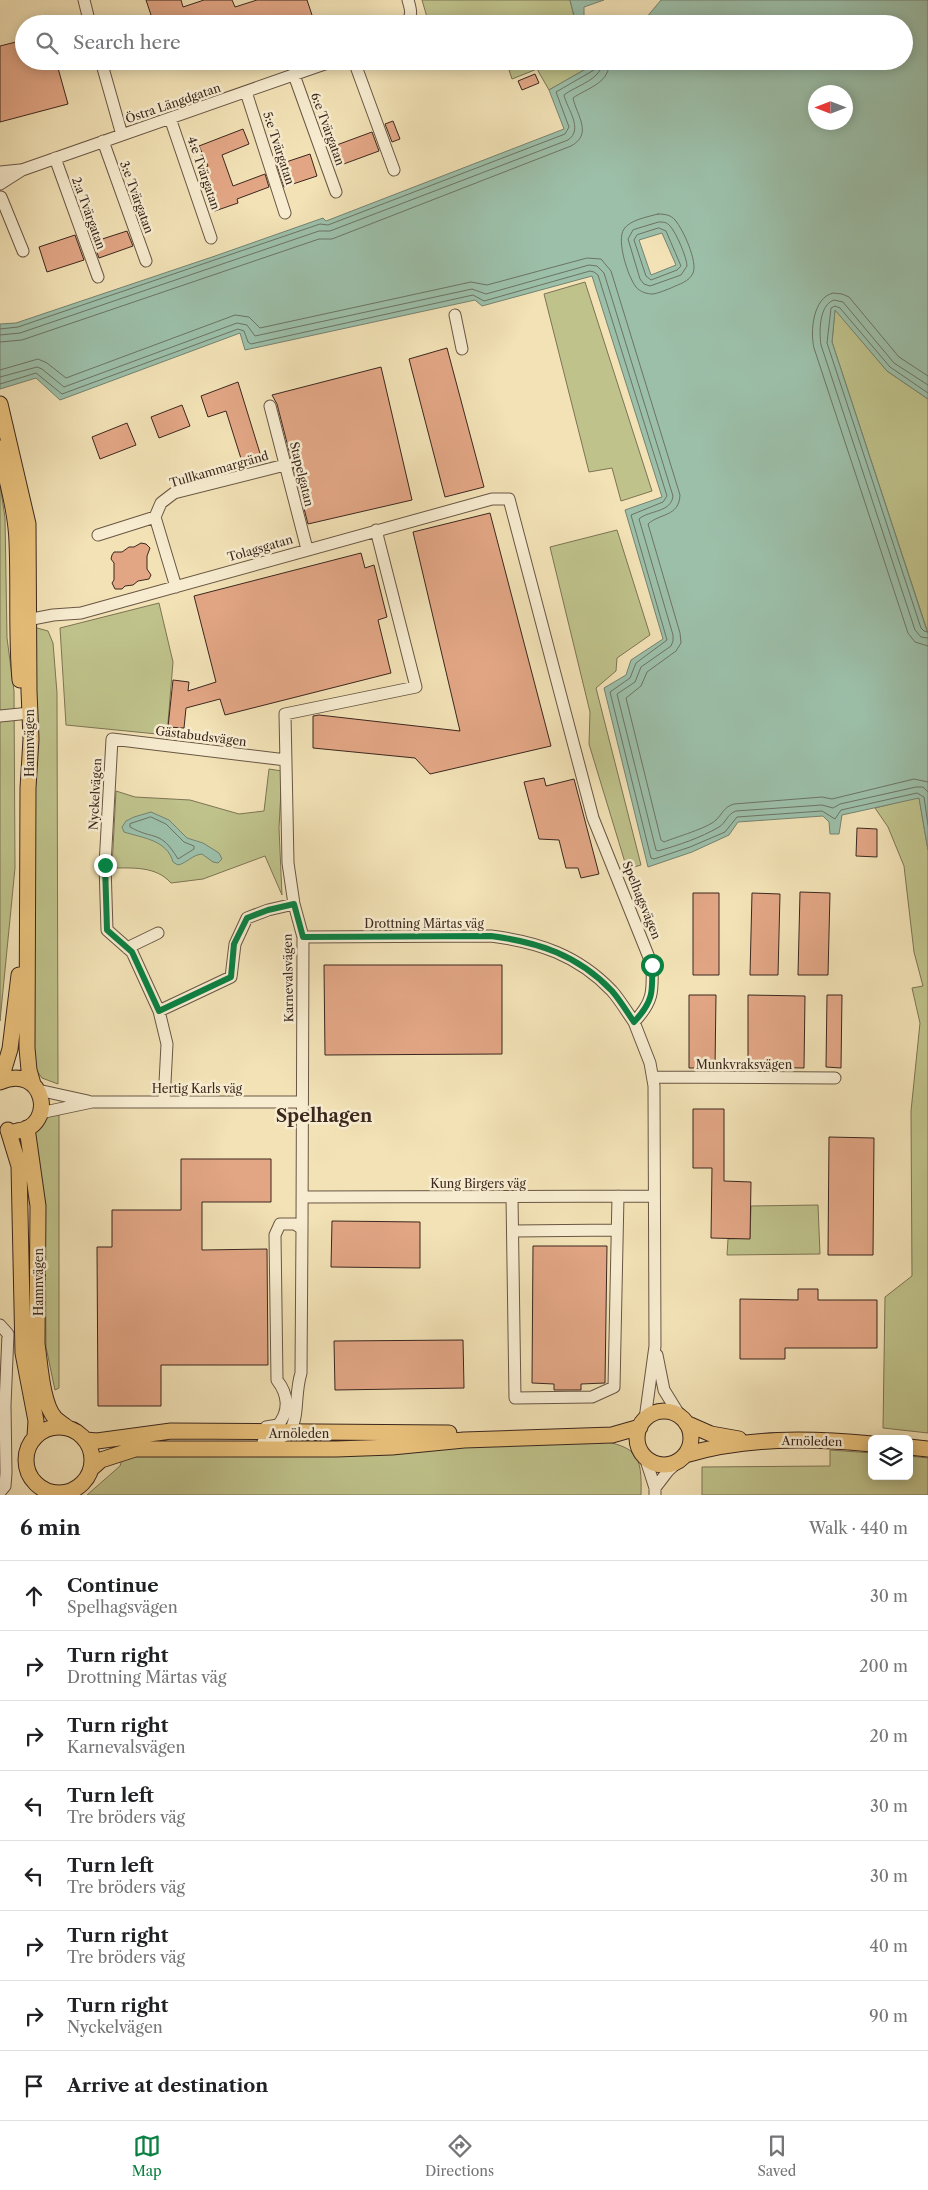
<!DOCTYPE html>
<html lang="en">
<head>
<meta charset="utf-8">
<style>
  body { margin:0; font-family:"Libre Caslon Text",serif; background:#f2f2f2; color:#202124 }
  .controls { position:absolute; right:15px; bottom:15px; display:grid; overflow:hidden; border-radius:8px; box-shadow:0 2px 12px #0003 }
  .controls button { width:45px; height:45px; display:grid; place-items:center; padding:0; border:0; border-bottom:1px solid #e0e0e0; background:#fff; color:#202124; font:25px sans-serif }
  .compass { position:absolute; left:808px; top:85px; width:45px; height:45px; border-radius:50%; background:#fff; box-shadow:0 2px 12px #0003; rotate:270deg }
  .stop { position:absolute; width:15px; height:15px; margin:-11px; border:4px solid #0b8043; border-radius:50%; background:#fff }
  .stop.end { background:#0b8043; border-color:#fff; box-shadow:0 1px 5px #0008 }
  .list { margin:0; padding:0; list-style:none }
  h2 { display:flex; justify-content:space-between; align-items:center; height:65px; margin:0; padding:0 20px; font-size:21px }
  h2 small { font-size:16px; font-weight:400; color:#757577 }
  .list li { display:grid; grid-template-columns:32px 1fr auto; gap:15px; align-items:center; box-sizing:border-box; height:70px; padding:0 20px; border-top:1px solid #e0e0e0 }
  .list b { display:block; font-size:19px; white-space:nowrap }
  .list p { margin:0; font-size:16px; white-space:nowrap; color:#757577 }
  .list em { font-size:16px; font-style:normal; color:#757577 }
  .icon { flex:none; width:28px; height:28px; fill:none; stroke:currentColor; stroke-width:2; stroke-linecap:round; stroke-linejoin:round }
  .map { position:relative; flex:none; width:928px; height:1495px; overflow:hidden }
  .search { position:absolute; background:#fff; box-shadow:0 2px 12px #0003; left:15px; right:15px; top:15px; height:55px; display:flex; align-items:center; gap:12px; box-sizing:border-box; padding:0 18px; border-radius:28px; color:#757577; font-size:19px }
  .sheet { height:625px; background:#fff }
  nav { display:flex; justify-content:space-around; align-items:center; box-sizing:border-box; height:70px; border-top:1px solid #e0e0e0; background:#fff; font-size:14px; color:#757577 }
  nav a { display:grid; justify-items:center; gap:2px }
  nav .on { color:#0b8043 }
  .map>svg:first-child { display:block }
</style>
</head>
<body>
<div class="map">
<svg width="928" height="1495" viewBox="0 0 928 1495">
  <rect width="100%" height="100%" fill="#f2e2b6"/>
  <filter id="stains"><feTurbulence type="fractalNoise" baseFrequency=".004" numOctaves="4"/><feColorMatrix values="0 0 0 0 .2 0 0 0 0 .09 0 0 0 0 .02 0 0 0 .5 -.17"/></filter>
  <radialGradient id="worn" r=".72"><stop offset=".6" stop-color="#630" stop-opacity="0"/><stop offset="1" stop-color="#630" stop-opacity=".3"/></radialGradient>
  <path fill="#bfc28b" stroke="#7d7454" d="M422,0H570L576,24H429Z
    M506,61H590L591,66L549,90L537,69L512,79Z
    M585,282L652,491L621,501L612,468L589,472L544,294Z
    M835,309L887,371L928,399V633L832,342Z
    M0,484L5,518L7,638L14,691L15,868L0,1021Z
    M617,530L650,635L617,658L616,671L596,688L641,865L627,869L589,744L590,712L550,547Z
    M159,603L173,662L167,735L66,725L60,628Z
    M37,628L48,631L53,643L57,693L58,1084L42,1078L33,1066V635Z
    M269,769L282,771L279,828L282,895L265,856L203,879L171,883C156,866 133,868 112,868L116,791L135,797L190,800L239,814L264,811Z
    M919,797L928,850V1433L883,1428L885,1297L912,1276L911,1111L920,1023L912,988L923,986L914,952L904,866L888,827L875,808Z
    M59,1108V1388L55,1390L46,1347L45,1207L35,1138C35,1122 45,1115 59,1108Z
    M818,1205L820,1254L727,1255L728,1239L750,1238L751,1206Z
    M597,1440C638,1447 642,1455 641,1495H87L120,1466L123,1457Z
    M830,1450L872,1453V1476H909V1456L928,1458V1495H702V1467L830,1466Z"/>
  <path fill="#9cbfa9" stroke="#758271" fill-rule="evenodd" d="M570,0H604L584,7V24H576Z
    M661,0H928V399L887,371L835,310L832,342L928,634V850L919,798L842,815L839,834H830L829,822L823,816L738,822L729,835L692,852L648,867L604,688L626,675L631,660L663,639L625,510L662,497L592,276L482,306L475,300L245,350L240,333L60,400L36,378L0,389V324L16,323L215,256L323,218L326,221L564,129L549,90L591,66L590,61H904V24H641ZM816,92H846V122H816ZM662,233L676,265L651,275L639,240Z
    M151,812L169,820L187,838L203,843L219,853L222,859L218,863L213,862L202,854C192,855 187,863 178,865L173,862C167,840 143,838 124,832L122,827L126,821L134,817Z"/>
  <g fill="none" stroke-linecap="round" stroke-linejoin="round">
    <path stroke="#6c7364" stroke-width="1" d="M658,214C665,214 671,215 675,220C683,229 698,262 693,273C689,282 679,284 671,288C666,290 659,293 653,294C647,294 640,292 636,287C628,277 616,240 624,229C630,220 647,217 658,214Z
      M659,222C663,222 667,222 670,226C676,232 687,258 687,266L681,275L650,286L644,284L640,279L628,239L633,230Z
      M659,228L666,231L681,266L677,270L651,280L646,276L634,240L637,235Z
      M0,329L18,327L320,224L328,225L565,134L569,127L556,92L594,70L596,66L595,61
      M0,335L20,333L319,231H330L568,140C584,129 567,109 564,95C575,86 604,79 602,61
      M0,342L22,340L319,239H332L571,146C593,134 577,116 573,98C587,88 611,83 609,61
      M0,370L38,359L47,363L66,378L235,315L249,317L260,328L471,282L487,285L587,258L601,259L611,271L680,495C679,517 660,513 648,524L680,633L681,643L676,651L647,672L641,686L626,698L661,840L664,842C676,837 708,828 716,820C723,813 724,807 734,804L822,797L832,799L914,779L928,782
      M928,376L899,357L849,297L842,294L833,293C813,298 810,331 814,348L908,633L915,642L928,646
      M0,377L37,367L42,369L64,387L237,323L247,325L255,336L472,289L486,294L589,265L597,266L604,273L673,496C671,513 649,510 639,519L673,635V641L671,646L641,667L635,682L617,694L656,850L658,851C679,845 700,838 719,827C726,823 727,814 736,811L822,805L833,808L840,804L916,787H923L928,792
      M0,384L36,373L62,394L238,329L244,331L248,342L251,344L473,295L484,301L590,271L594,272L598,275L667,496L663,502L631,515L667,640L636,663L630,678L610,692L651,858L654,859L690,847L725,832L737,817L822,811L835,819L841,810L917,793L924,797L928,825
      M928,385L894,363L843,302L834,300C819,305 819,332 821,345L915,630L921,637L928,638
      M928,393L890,367L840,308L835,306L831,308L827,343L921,628L924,631L928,632
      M151,817L166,824L184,842L194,846V849L178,859C160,829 155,841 130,827V824Z"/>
  </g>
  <path fill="#e2a685" stroke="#3b271e" d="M146,0H181L183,7L204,0H232L235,7L257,0H307L315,24H154Z
    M24,40V61H56L68,104L0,122V46Z
    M535,74L539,83L522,90L518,81Z
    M393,121L400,139L392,142L385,124Z
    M243,129L249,144L222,155L233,186L265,174L269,187L237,199L238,203L212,212L206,194L213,192L204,168L208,166L199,146Z
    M372,132L379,151L341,165L334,146Z
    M310,154L317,176L284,187L277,165Z
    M127,231L133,246L99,258L93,242Z
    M75,235L84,260L47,272L39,247Z
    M447,348L484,487L445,497L409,359Z
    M381,367L412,500L308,524L277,404L272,395Z
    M238,382L263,463L244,468L226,411L208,417L201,396Z
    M182,405L190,426L159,438L151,417Z
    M127,423L136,445L100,459L92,437Z
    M490,513L551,746L430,774L415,758L313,748V716L319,715L460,731L413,532Z
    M141,543L146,544L150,548L147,556V569L151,575L149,579L138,581L133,585L125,586L122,589H115L112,583L114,580V563L111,559L112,555L114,552H122L129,547H134Z
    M361,553L365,568L374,565L387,617L378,620L391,673L225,715L220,699L186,708L184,728L168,727L173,680L189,682L188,691L216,682L194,596Z
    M544,778L546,786L574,779L599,874L581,878L578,868H566L559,840L539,839L524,782Z
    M857,828L877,829V857L856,856Z
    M800,892L830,893L828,975H798Z
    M693,893H719V975H693Z
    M752,893L780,894L778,975H750Z
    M324,965H502V1054L325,1055Z
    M689,995H716L715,1068H689Z
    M748,995L805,996L804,1068L748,1067Z
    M827,995H842L841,1068L826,1067Z
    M693,1109H724V1181L751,1182L750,1239L711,1238L712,1168H693Z
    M829,1137L874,1138L873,1255H828Z
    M181,1159H271V1202H202V1250L267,1249L268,1365H161V1406H98L97,1247H112V1210H181Z
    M332,1221L420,1222V1268L331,1267Z
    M533,1246H607L605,1383L581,1384V1390H554V1384L532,1383Z
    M798,1289H818V1300H877V1348H785V1359H740V1299L798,1300Z
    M463,1340L464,1388L335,1390L334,1341Z"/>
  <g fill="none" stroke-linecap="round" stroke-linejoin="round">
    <g stroke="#695644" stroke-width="13">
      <path id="minor" d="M84,0L90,24
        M405,24C413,16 411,10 408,0
        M101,61L122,135
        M354,61L394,170
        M294,75L336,192
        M246,92L285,213
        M170,118L211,238
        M103,141L146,261
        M55,158L98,277
        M0,172L20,170
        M0,184L22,170L333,61
        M1,197L23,251
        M455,315L462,349
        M270,406L307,549
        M98,535L155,517
        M176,587L155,517L161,503L174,493L285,465
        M22,621L53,615L81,613L492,499H509L593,818L652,965C653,992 653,1002 634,1022L650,1063L654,1086L655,1346L645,1419
        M0,716L30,713
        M303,937L491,936C538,942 578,955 612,991C620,1000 627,1012 634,1022
        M127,948L158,933
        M159,1011L231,977L235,944L247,918L268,910L294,904
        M653,1077L835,1078
        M38,1090L88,1101
        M164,1102L167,1044L159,1011L132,952L107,930L105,865L112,739L286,760
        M40,1113L92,1102H302
        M302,1197L653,1196
        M512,1197L515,1398L592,1397L614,1387L618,1196
        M302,1229L303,937L294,904L288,863L285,714L416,687L376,530
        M513,1231L617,1230
        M0,1325L8,1334L5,1405L6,1473L5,1486L0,1492
        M657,1355L664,1390L680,1416
        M263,1442C307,1439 291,1405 301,1373L302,1229L295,1224H280L275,1235L277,1380C288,1394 290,1411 278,1425L266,1427
        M645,1457L655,1488V1495
        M655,1488L668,1471L681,1459"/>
    </g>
    <g stroke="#3b271e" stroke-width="17">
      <path id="major" d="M0,404L28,524L29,691L31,739L28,788L27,1048L29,1070L33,1084
        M0,448C6,479 16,510 17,542C19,588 16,634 20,680
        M0,1082L10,1049L19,975
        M0,1082C44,1062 58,1127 17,1131
        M27,1128L38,1206L37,1344C40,1363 42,1404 55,1418C59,1422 64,1425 68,1428
        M8,1130L19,1166L23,1353L36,1421L35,1436
        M637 1438a27 27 0 1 1 54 0a27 27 0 1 1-54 0Z
        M686,1423L711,1434L739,1439
        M26 1460a33 33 0 1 1 66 0a33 33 0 1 1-66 0Z
        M86,1440L97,1441L171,1431L449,1433
        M909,1447L928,1449
        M685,1455C746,1437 809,1438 872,1444
        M91,1469L101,1460L135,1449H336L392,1447L464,1440L612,1435L640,1427"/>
    </g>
    <use href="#minor" stroke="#f7ecd0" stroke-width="11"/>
    <use href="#major" stroke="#e9c17b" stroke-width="15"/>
  </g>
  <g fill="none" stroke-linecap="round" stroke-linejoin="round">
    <path stroke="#0b8043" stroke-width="6" d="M105,865L107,930L132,952L159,1011L231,977L234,944L247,918L268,910L294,904L303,937L491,936C538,942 578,955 612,991C620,1000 627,1012 634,1022C653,1002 653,992 652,965"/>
  </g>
  <g text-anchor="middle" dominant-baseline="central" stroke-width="5" stroke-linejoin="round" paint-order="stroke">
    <g font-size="12" fill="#3b271e" stroke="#f7ecd0">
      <text transform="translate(173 103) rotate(-19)">Östra Längdgatan</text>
      <text transform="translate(328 129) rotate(70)">6:e Tvärgatan</text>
      <text transform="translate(279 148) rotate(72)">5:e Tvärgatan</text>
      <text transform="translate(204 173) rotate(71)">4:e Tvärgatan</text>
      <text transform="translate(137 197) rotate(70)">3:e Tvärgatan</text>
      <text transform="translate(89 213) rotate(70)">2:a Tvärgatan</text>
      <text transform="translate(219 469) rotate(-16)">Tullkammargränd</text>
      <text transform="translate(302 474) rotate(76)">Stapelgatan</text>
      <text transform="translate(260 548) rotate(-16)">Tolagsgatan</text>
      <text transform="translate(201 736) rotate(7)">Gästabudsvägen</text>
      <text transform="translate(29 743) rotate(-90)">Hamnvägen</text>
      <text transform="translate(95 794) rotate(-87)">Nyckelvägen</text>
      <text transform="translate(642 900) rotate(68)">Spelhagsvägen</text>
      <text x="424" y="923">Drottning Märtas väg</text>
      <text transform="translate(288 978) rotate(-91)">Karnevalsvägen</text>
      <text x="744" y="1064">Munkvraksvägen</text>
      <text x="197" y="1088">Hertig Karls väg</text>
      <text x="478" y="1183">Kung Birgers väg</text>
      <text transform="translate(38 1282) rotate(-90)">Hamnvägen</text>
      <text x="299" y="1433">Arnöleden</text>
      <text transform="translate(812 1441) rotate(1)">Arnöleden</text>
    </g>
    <g font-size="18" font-weight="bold" fill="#3b271e" stroke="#f7ecd0">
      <text x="324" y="1116">Spelhagen</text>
    </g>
  </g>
  <rect width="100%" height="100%" filter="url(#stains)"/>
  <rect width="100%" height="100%" fill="url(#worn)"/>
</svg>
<div class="controls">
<button><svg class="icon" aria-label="layers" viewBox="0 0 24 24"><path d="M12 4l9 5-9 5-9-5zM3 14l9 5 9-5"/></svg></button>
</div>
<svg class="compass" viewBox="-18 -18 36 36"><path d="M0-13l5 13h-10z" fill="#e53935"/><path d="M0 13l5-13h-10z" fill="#757577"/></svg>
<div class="stop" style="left:652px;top:965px"></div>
<div class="stop end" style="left:105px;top:865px"></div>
<div class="search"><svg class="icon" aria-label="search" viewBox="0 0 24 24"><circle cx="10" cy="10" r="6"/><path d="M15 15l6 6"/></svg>Search here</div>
</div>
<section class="sheet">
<h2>6 min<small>Walk · 440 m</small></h2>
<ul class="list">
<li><svg class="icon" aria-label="ahead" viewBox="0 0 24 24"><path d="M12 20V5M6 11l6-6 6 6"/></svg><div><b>Continue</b><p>Spelhagsvägen</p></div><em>30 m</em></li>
<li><svg class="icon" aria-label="right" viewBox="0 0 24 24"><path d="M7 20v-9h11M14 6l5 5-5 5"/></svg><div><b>Turn right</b><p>Drottning Märtas väg</p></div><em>200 m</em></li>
<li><svg class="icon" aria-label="right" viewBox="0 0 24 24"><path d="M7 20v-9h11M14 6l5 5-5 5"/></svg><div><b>Turn right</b><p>Karnevalsvägen</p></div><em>20 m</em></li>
<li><svg class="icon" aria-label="left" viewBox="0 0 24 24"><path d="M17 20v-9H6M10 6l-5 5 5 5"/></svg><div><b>Turn left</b><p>Tre bröders väg</p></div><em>30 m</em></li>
<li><svg class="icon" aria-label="left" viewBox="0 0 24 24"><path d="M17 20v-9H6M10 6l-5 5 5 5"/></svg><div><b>Turn left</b><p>Tre bröders väg</p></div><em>30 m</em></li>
<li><svg class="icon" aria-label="right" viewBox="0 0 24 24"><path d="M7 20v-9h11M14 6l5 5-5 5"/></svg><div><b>Turn right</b><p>Tre bröders väg</p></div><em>40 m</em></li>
<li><svg class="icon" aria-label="right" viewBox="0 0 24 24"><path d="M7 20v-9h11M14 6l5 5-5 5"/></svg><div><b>Turn right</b><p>Nyckelvägen</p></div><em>90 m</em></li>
<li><svg class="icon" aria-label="arrive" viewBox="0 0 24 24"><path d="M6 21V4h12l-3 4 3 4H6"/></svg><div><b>Arrive at destination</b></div></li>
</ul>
</section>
<nav>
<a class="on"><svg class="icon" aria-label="map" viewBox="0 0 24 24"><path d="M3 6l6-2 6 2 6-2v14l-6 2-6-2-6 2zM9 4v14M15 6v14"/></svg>Map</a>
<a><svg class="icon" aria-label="directions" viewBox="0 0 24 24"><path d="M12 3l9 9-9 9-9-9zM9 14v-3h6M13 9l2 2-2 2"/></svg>Directions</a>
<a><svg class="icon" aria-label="saved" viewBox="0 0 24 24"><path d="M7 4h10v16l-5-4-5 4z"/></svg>Saved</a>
</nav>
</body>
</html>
